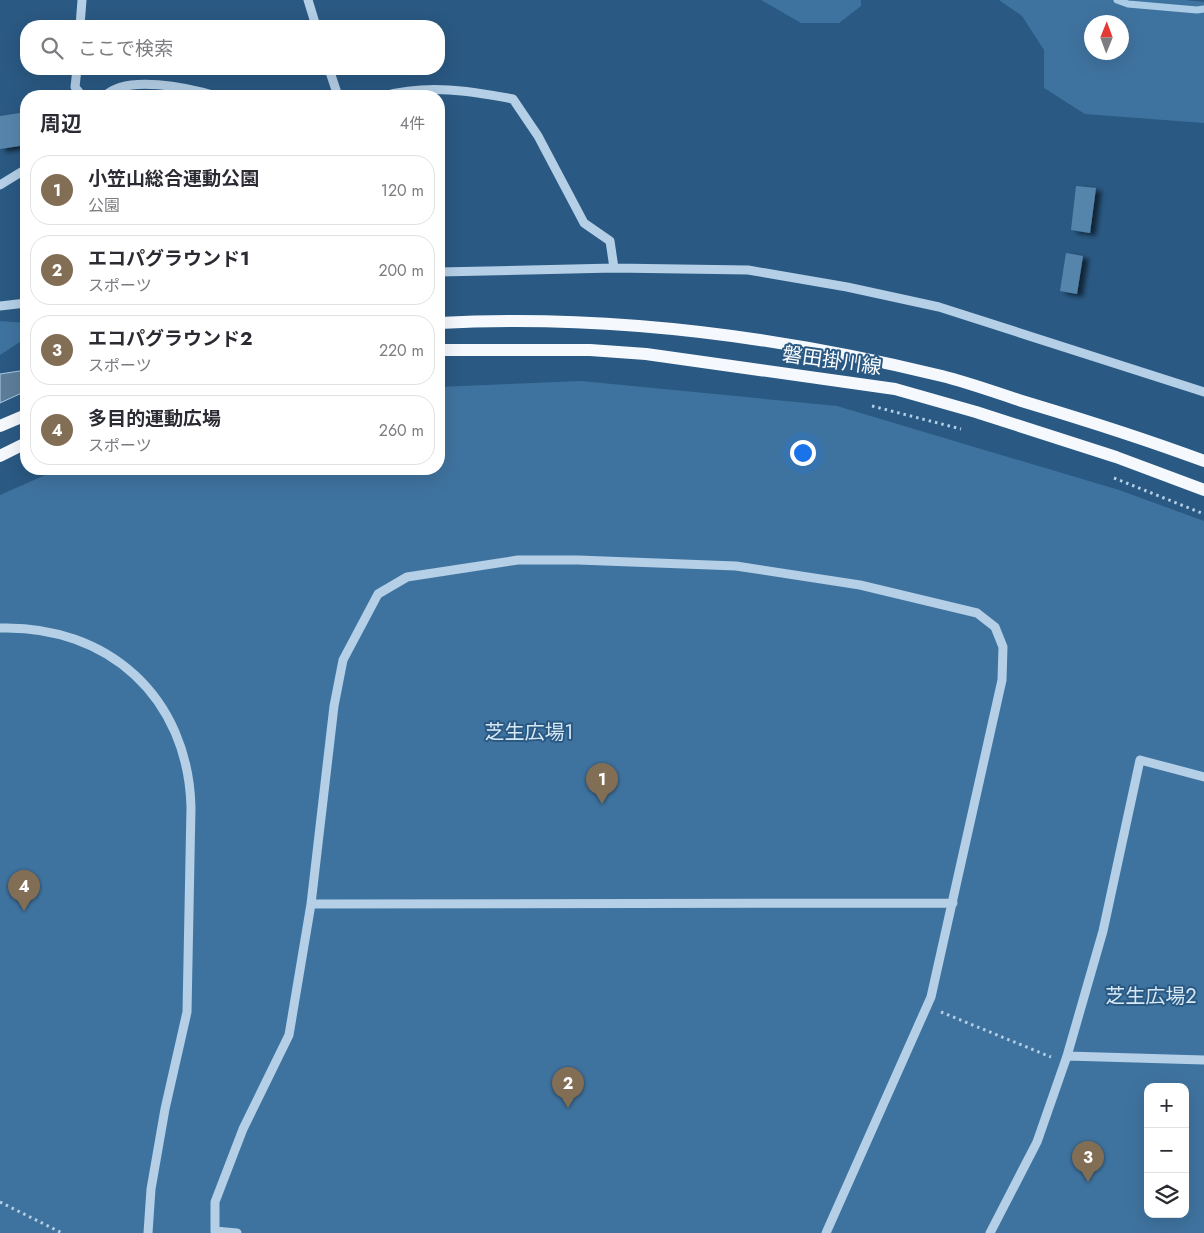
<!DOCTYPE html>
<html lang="ja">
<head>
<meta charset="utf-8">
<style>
  body { margin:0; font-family:Jost,"Noto Sans JP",sans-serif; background:#f2f2f3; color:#2b2b33 }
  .controls { position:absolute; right:15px; bottom:15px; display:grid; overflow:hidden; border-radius:10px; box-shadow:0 5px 20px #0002 }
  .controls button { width:45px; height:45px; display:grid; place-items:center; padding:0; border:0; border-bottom:1px solid #e1e1e2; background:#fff; color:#2b2b33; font:25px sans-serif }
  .compass { position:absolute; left:1084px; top:15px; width:45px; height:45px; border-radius:50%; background:#fff; box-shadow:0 5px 20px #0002; rotate:1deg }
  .you { position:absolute; left:802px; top:452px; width:18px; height:18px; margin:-12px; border:4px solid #fff; border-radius:50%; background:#1a73e8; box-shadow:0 0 0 8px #1a73e833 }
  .badge { display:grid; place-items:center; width:32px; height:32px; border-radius:50%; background:#826e54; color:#fff; font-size:16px; font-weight:700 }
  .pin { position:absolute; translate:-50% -41px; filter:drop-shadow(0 1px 2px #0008) }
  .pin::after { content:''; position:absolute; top:26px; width:18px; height:15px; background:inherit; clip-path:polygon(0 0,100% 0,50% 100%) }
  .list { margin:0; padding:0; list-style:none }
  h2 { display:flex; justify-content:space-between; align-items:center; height:65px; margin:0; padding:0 20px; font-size:21px }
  h2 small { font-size:16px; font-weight:400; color:#7c7c81 }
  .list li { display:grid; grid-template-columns:32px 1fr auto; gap:15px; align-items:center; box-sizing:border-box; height:70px; margin:0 10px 10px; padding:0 10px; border:1px solid #e1e1e2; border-radius:20px }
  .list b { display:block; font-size:19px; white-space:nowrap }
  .list p { margin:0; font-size:16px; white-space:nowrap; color:#7c7c81 }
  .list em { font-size:16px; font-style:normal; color:#7c7c81 }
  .icon { flex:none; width:28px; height:28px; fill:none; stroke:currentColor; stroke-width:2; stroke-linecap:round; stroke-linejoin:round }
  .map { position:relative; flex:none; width:1204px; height:1233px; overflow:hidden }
  .search { position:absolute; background:#fff; box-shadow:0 5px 20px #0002; left:20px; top:20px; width:425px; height:55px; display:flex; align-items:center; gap:12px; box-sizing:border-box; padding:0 18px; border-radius:20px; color:#7c7c81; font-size:19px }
  .panel { position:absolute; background:#fff; box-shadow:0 5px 20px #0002; left:20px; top:90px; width:425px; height:385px; border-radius:20px }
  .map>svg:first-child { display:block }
</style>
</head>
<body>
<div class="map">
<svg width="1204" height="1233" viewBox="0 0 1204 1233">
  <defs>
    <filter id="shadow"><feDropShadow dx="5.5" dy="3" stdDeviation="2.5" flood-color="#0009"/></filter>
  </defs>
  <rect width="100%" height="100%" fill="#2a5983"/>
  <path fill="#3f739f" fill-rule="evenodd" d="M761,0H861V6L839,23H801Z
    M999,0H1185L1204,2V123L1085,114L1044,88V50L1022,16ZM1092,22H1122V52H1092Z
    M0,321L26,323V338L0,355Z
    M581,381L837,406L1119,490L1204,521V1233H0V495L59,469H439V387ZM1148,1087H1185V1214H1148Z"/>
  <path fill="#5d7e9a" stroke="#a9cbe6" d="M26,370V391L0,403V374Z"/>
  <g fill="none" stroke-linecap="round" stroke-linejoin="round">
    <path stroke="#a9cbe6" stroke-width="7" d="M1117,0L1128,4L1197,10L1204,9"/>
  </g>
  <path fill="#5685ac" filter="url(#shadow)" d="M26,112V145L0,149V116Z
    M1076,186L1096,188L1090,233L1071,230Z
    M1066,253L1083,256L1077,294L1060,291Z"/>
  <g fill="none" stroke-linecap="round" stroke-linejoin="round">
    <path stroke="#b4cfe6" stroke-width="3" stroke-dasharray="2.5 4" stroke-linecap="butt" d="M872,406L961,429
      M1114,478L1204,514
      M941,1012L1051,1057
      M0,1202L62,1233"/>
    <path stroke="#b4cfe6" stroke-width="9" d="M308,0L316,26
      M80,26L82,0
      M77,69L75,87L82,96
      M329,69L338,96
      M105,96C126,74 189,88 216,96
      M384,96C427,84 471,91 513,99L538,136L584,223L610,241L614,268
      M0,185L26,169
      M439,272L614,268L748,270L847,287L939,307L1204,392
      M0,306L26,303
      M0,628C108,625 188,697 191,807L187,1012L165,1109L151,1189L148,1233
      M311,904L953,903
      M1067,1056L1204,1060
      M237,1233L215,1231V1202L243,1129L289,1035L311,904L334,706L343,660L378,594L407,577L518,560H578L736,566L860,585L977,613L995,627L1003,647L1002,680L931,997L826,1233
      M990,1233L1037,1142L1067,1056L1103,931L1140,760L1204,777"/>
    <path stroke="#f5f9fe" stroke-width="12" d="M439,323C607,314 778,336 942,376C970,383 997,393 1025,402C1085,420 1145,439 1204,461
      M439,350H590L646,354L895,389L976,412L1116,457L1204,490
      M0,426L26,415
      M0,456L26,443"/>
  </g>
  <g text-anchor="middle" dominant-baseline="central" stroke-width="4" stroke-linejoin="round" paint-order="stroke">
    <g font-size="20" fill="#fff" stroke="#2a5983">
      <text transform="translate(832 361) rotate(8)">磐田掛川線</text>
    </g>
    <g font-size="20" fill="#d7e8f5" stroke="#2a5983">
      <text x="529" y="732">芝生広場1</text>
      <text x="1151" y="996">芝生広場2</text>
    </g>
  </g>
</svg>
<div class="controls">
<button>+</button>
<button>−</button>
<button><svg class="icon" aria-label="layers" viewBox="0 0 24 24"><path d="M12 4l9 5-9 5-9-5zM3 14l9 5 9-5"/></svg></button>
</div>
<svg class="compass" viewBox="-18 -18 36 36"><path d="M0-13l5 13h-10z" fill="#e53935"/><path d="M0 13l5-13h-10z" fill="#7c7c81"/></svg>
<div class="you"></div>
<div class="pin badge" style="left:602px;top:804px">1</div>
<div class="pin badge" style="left:568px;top:1108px">2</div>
<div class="pin badge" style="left:1088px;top:1182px">3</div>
<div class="pin badge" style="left:24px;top:911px">4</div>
<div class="search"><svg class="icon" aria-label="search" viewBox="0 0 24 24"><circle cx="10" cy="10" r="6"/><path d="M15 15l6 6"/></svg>ここで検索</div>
<section class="panel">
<h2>周辺<small>4件</small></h2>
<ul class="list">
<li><span class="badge">1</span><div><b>小笠山総合運動公園</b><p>公園</p></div><em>120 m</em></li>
<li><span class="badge">2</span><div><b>エコパグラウンド1</b><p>スポーツ</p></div><em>200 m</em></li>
<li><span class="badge">3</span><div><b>エコパグラウンド2</b><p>スポーツ</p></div><em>220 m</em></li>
<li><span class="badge">4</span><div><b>多目的運動広場</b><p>スポーツ</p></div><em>260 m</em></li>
</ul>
</section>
</div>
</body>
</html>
